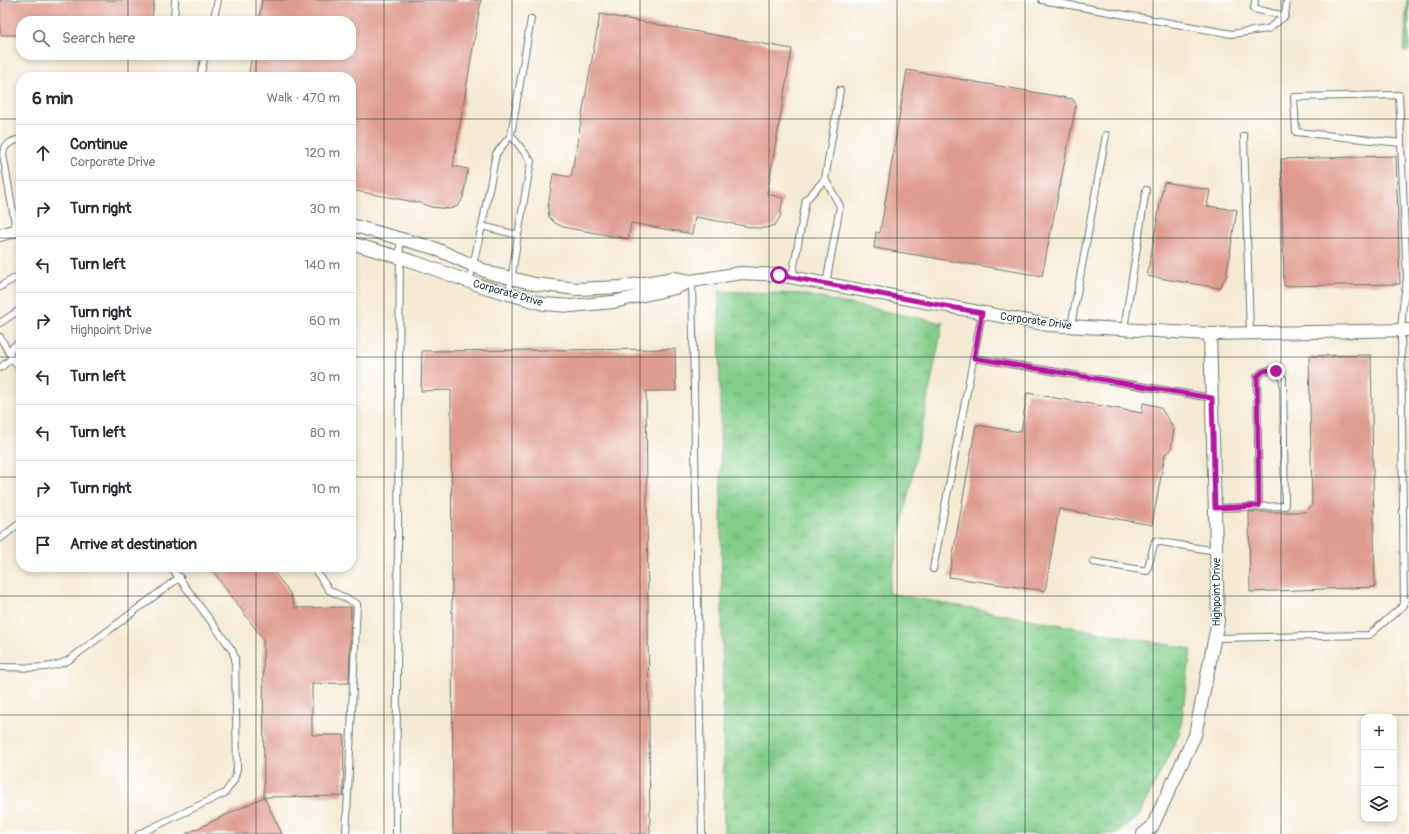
<!DOCTYPE html>
<html lang="en">
<head>
<meta charset="utf-8">
<style>
  body { margin:0; font-family:Pangolin,sans-serif; background:#f7f7f7; color:#2b2b33 }
  .controls { position:absolute; right:12px; bottom:12px; display:grid; overflow:hidden; border-radius:8px; box-shadow:0 2px 6px #0003 }
  .controls button { width:36px; height:36px; display:grid; place-items:center; padding:0; border:0; border-bottom:1px solid #e1e1e2; background:#fff; color:#2b2b33; font:20px sans-serif }
  .stop { position:absolute; width:12px; height:12px; margin:-9px; border:3px solid #b5179e; border-radius:50%; background:#fff }
  .stop.end { background:#b5179e; border-color:#fff; box-shadow:0 1px 4px #0008 }
  .list { margin:0; padding:0; list-style:none }
  h2 { display:flex; justify-content:space-between; align-items:center; height:52px; margin:0; padding:0 16px; font-size:17px }
  h2 small { font-size:13px; font-weight:400; color:#7c7c81 }
  .list li { display:grid; grid-template-columns:26px 1fr auto; gap:12px; align-items:center; box-sizing:border-box; height:56px; padding:0 16px; border-top:1px solid #e1e1e2 }
  .list b { display:block; font-size:15px; white-space:nowrap }
  .list p { margin:0; font-size:13px; white-space:nowrap; color:#7c7c81 }
  .list em { font-size:13px; font-style:normal; color:#7c7c81 }
  .icon { flex:none; width:22px; height:22px; fill:none; stroke:currentColor; stroke-width:2; stroke-linecap:round; stroke-linejoin:round }
  .map { position:relative; flex:none; width:1409px; height:834px; overflow:hidden }
  .search { position:absolute; background:#fff; box-shadow:0 2px 6px #0003; left:16px; top:16px; width:340px; height:44px; display:flex; align-items:center; gap:10px; box-sizing:border-box; padding:0 14px; border-radius:16px; color:#7c7c81; font-size:15px }
  .panel { position:absolute; background:#fff; box-shadow:0 2px 6px #0003; left:16px; top:72px; width:340px; height:500px; border-radius:16px }
  .map>svg:first-child { display:block }
</style>
</head>
<body>
<div class="map">
<svg width="1409" height="834" viewBox="0 0 1409 834">
  <defs>
    <pattern id="grass-tufts" width="24" height="20" patternUnits="userSpaceOnUse"><rect width="24" height="20" fill="#82cd8a"/><path d="M3 7l-1-3M5 7V3M7 7l1-3M15 17l-1-3M17 17v-4M19 17l1-3" fill="none" stroke="#6aa872"/></pattern>
  </defs>
  <rect width="100%" height="100%" fill="#fff"/>
  <filter id="ink" filterUnits="userSpaceOnUse"><feTurbulence type="fractalNoise" baseFrequency=".025" numOctaves="2"/><feDisplacementMap in="SourceGraphic" scale="8" xChannelSelector="R" yChannelSelector="G"/><feConvolveMatrix kernelMatrix="1 2 1 2 8 2 1 2 1" color-interpolation-filters="sRGB"/></filter>
  <filter id="wash" filterUnits="userSpaceOnUse"><feTurbulence type="fractalNoise" baseFrequency=".012" numOctaves="4" result="noise"/><feDisplacementMap in="SourceGraphic" scale="16" xChannelSelector="R" yChannelSelector="G"/><feGaussianBlur stdDeviation="0.9" result="paint"/><feColorMatrix in="noise" values="0 0 0 0 0 0 0 0 0 0 0 0 0 0 0 0 0 1.4 0 .05"/><feComposite in="paint" operator="in"/></filter>
  <g filter="url(#wash)">
    <rect width="100%" height="100%" fill="#f4e9d3"/>
    <path fill="url(#grass-tufts)" stroke="#50855f" d="M1407,0H1409V51L1404,52Z
      M719,291L800,294L943,323L888,593L1191,649L1180,733L1138,817L1115,834H724Z"/>
    <g id="blocks">
      <path fill="#df9b8f" d="M0,0H154L152,21H21V35H0Z
        M262,0H481L453,166L468,169L463,198L458,206L450,209L431,207L420,203L351,190V77H248L252,55H351V21H259Z
        M600,14L792,49L767,194L783,198L780,217L775,225L766,228H756L695,217L692,234L631,223L628,239L563,227L555,223L549,217L548,207L553,174L571,177Z
        M907,70L1073,99L1076,105L1042,276L874,248L876,232L880,233Z
        M1396,156L1400,284L1284,286L1281,159Z
        M1164,182L1210,190L1207,206L1237,210L1226,277L1219,288L1147,276Z
        M675,349L676,391H646L650,834H453L451,390L421,391L422,351Z
        M1371,355L1375,587L1250,592L1249,512H1305L1312,505L1309,356Z
        M1027,393L1142,413L1143,403L1160,407L1174,428L1171,450L1165,454L1152,525L1059,509L1045,591L949,577L976,425L1021,432Z
        M210,567H270L290,593L295,608L351,607L349,683L312,684V735H344L343,796L264,797L263,639Z
        M264,797L282,834H186Z"/>
    </g>
  </g>
  <g filter="url(#ink)">
    <use href="#blocks" fill-opacity="0" stroke="#6a796c" stroke-width="1"/>
    <g fill="none" stroke-linecap="round" stroke-linejoin="round">
      <g stroke="#6a796c" stroke-width="8">
        <path id="lane" d="M1042,0L1232,34L1268,29L1285,16L1287,0
          M1255,0L1254,9L1285,16
          M174,21L175,0
          M213,21L218,0
          M200,77L205,55
          M1244,136L1250,334
          M825,179L840,206L826,284
          M482,226L518,235
          M16,230L3,154C4,144 12,141 21,139
          M792,277L806,200L825,179L840,90
          M692,281L702,834
          M469,282L482,226L496,154L511,135
          M0,287L4,284L21,275
          M509,294L518,235L531,161L511,135L531,19
          M0,323L21,309
          M1071,326L1106,135
          M1124,329L1146,190
          M0,337L12,358L0,368
          M8,351L21,341
          M12,358L21,370
          M974,358L1212,398
          M1215,508L1285,506L1283,378C1275,368 1265,368 1257,377L1259,506
          M0,539L21,522
          M1093,562L1147,571L1155,541L1216,551
          M313,567L329,590L357,604L346,834
          M933,569L982,313
          M1215,638L1369,635L1404,605L1401,331L1403,305L1407,279L1399,95L1294,97L1296,132L1401,143
          M0,667C23,667 48,671 69,660L180,577
          M139,834L225,793L234,780L237,769L235,658L232,650L171,567
          M396,834L400,238"/>
      </g>
      <g stroke="#6a796c" stroke-width="14">
        <path id="street" d="M351,225L434,248L490,273L535,284L577,289L621,287L674,278L691,281
          M0,235L21,229
          M351,243L415,262L481,286L544,304L571,306L613,302L675,288L692,281L741,273L779,275L1049,325L1210,334L1409,330
          M1143,834L1152,827L1195,735L1218,621L1210,334"/>
      </g>
      <use href="#lane" stroke="#fff" stroke-width="6"/>
      <use href="#street" stroke="#fff" stroke-width="12"/>
    </g>
  </g>
  <g fill="none" stroke-linecap="round" stroke-linejoin="round" filter="url(#ink)">
    <path stroke="#b5179e" stroke-width="5" d="M779,275L982,313L974,358L1212,398L1215,508L1259,506L1257,377C1263,370 1267,369 1276,371"/>
  </g>
  <path fill="none" stroke="#1f3d34" stroke-width="1" stroke-opacity="0.55" d="M128,0V21M256,0V21M384,0V834M512,0V834M640,0V834M769,0V834M897,0V834M1025,0V834M1153,0V834M1281,0V834M128,55V77M256,55V77M0,119H21M351,119H1409M0,238H21M351,238H1409M0,357H21M351,357H1409M0,477H21M351,477H1409M128,567V834M256,567V834M0,596H1409M0,715H1409"/>
  <g text-anchor="middle" dominant-baseline="central" stroke-width="3" stroke-linejoin="round" paint-order="stroke">
    <g font-size="11" fill="#1f3d34" stroke="#fff">
      <text transform="translate(508 293) rotate(16)">Corporate Drive</text>
      <text transform="translate(1036 321) rotate(8)">Corporate Drive</text>
      <text transform="translate(1216 592) rotate(-90)">Highpoint Drive</text>
    </g>
  </g>
</svg>
<div class="controls">
<button>+</button>
<button>−</button>
<button><svg class="icon" aria-label="layers" viewBox="0 0 24 24"><path d="M12 4l9 5-9 5-9-5zM3 14l9 5 9-5"/></svg></button>
</div>
<div class="stop" style="left:779px;top:275px"></div>
<div class="stop end" style="left:1276px;top:371px"></div>
<div class="search"><svg class="icon" aria-label="search" viewBox="0 0 24 24"><circle cx="10" cy="10" r="6"/><path d="M15 15l6 6"/></svg>Search here</div>
<section class="panel">
<h2>6 min<small>Walk · 470 m</small></h2>
<ul class="list">
<li><svg class="icon" aria-label="ahead" viewBox="0 0 24 24"><path d="M12 20V5M6 11l6-6 6 6"/></svg><div><b>Continue</b><p>Corporate Drive</p></div><em>120 m</em></li>
<li><svg class="icon" aria-label="right" viewBox="0 0 24 24"><path d="M7 20v-9h11M14 6l5 5-5 5"/></svg><div><b>Turn right</b></div><em>30 m</em></li>
<li><svg class="icon" aria-label="left" viewBox="0 0 24 24"><path d="M17 20v-9H6M10 6l-5 5 5 5"/></svg><div><b>Turn left</b></div><em>140 m</em></li>
<li><svg class="icon" aria-label="right" viewBox="0 0 24 24"><path d="M7 20v-9h11M14 6l5 5-5 5"/></svg><div><b>Turn right</b><p>Highpoint Drive</p></div><em>60 m</em></li>
<li><svg class="icon" aria-label="left" viewBox="0 0 24 24"><path d="M17 20v-9H6M10 6l-5 5 5 5"/></svg><div><b>Turn left</b></div><em>30 m</em></li>
<li><svg class="icon" aria-label="left" viewBox="0 0 24 24"><path d="M17 20v-9H6M10 6l-5 5 5 5"/></svg><div><b>Turn left</b></div><em>80 m</em></li>
<li><svg class="icon" aria-label="right" viewBox="0 0 24 24"><path d="M7 20v-9h11M14 6l5 5-5 5"/></svg><div><b>Turn right</b></div><em>10 m</em></li>
<li><svg class="icon" aria-label="arrive" viewBox="0 0 24 24"><path d="M6 21V4h12l-3 4 3 4H6"/></svg><div><b>Arrive at destination</b></div></li>
</ul>
</section>
</div>
</body>
</html>
